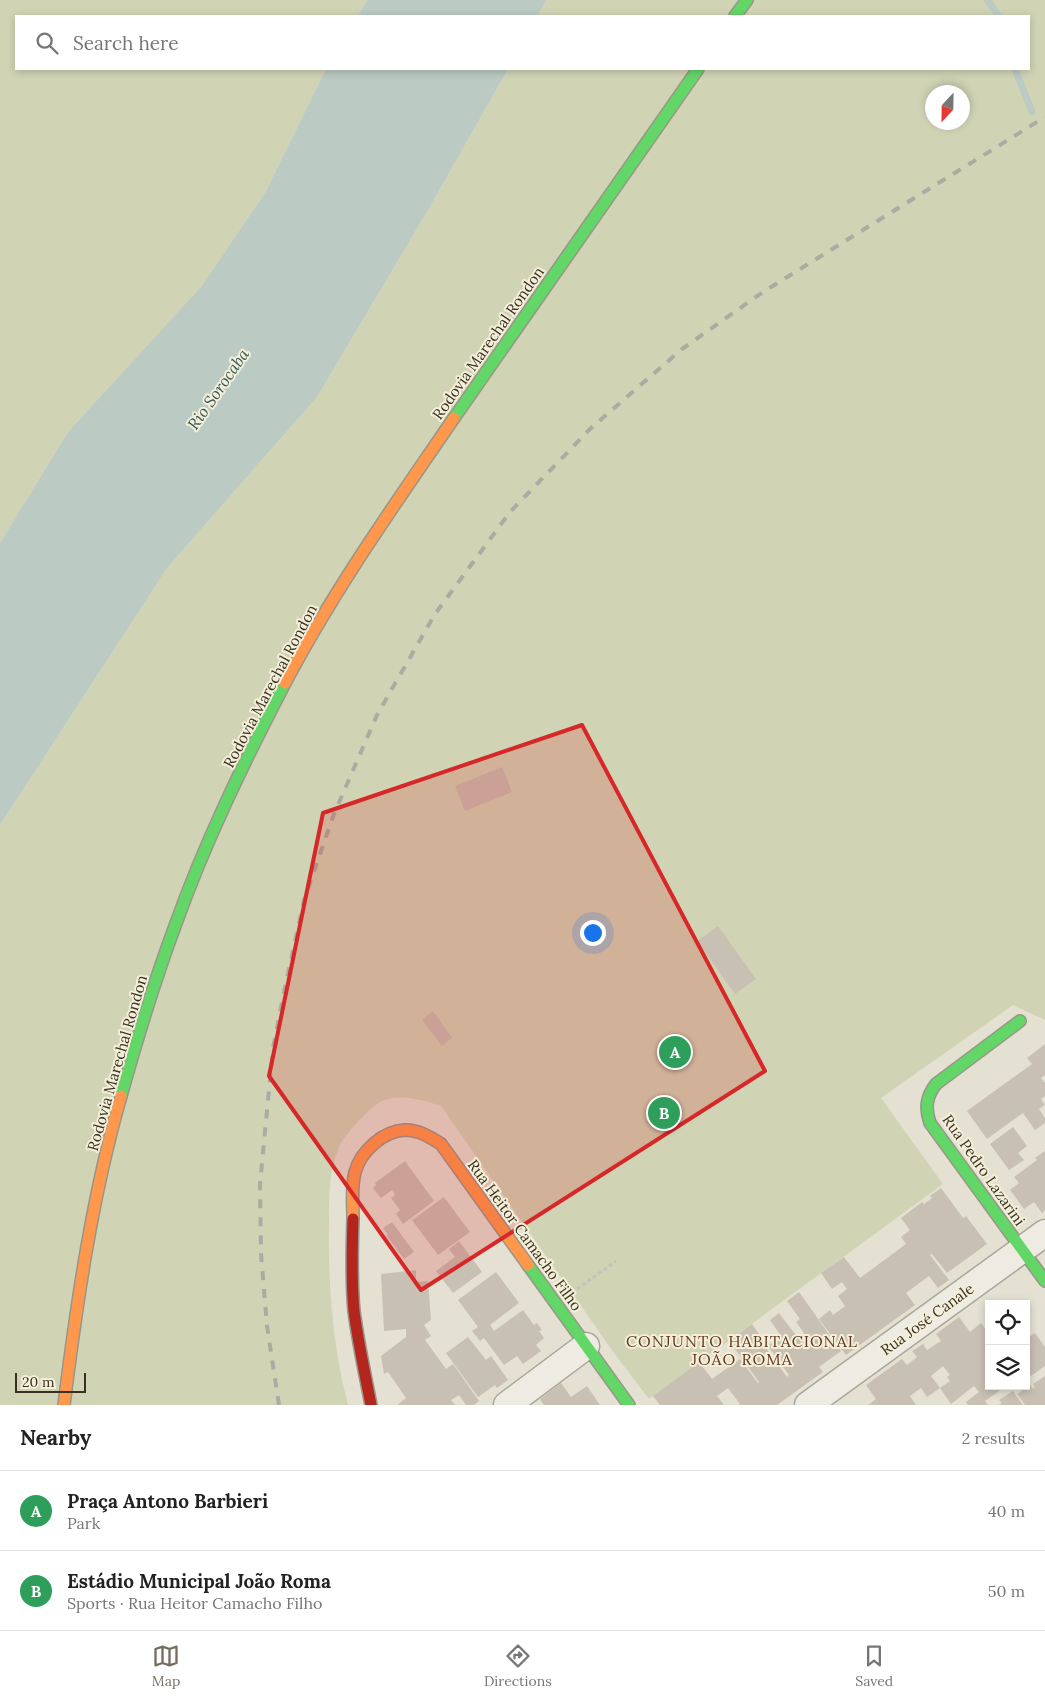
<!DOCTYPE html>
<html lang="en">
<head>
<meta charset="utf-8">
<style>
  body { margin:0; font-family:Lora,serif; background:#f2f2f2; color:#222 }
  .controls { position:absolute; right:15px; bottom:15px; display:grid; overflow:hidden; border-radius:0px; box-shadow:0 2px 8px #0003 }
  .controls button { width:45px; height:45px; display:grid; place-items:center; padding:0; border:0; border-bottom:1px solid #e0e0e0; background:#fff; color:#222; font:25px sans-serif }
  .compass { position:absolute; left:925px; top:85px; width:45px; height:45px; border-radius:50%; background:#fff; box-shadow:0 2px 8px #0003; rotate:202deg }
  .scale { position:absolute; left:15px; bottom:12px; width:71px; box-sizing:border-box; padding-left:5px; border:2px solid #393022; border-top:0; font-size:14px; line-height:18px; white-space:nowrap; color:#393022; -webkit-text-stroke:4px #f4efd9; paint-order:stroke }
  .you { position:absolute; left:592px; top:932px; width:18px; height:18px; margin:-12px; border:4px solid #fff; border-radius:50%; background:#1a73e8; box-shadow:0 0 0 8px #1a73e833 }
  .badge { display:grid; place-items:center; width:32px; height:32px; border-radius:50%; background:#756e60; color:#fff; font-size:16px; font-weight:700 }
  .pin { position:absolute; translate:-50% -50%; border:2px solid #fff; box-shadow:0 1px 5px #0006 }
  .list { margin:0; padding:0; list-style:none }
  h2 { display:flex; justify-content:space-between; align-items:center; height:65px; margin:0; padding:0 20px; font-size:21px }
  h2 small { font-size:16px; font-weight:400; color:#767676 }
  .list li { display:grid; grid-template-columns:32px 1fr auto; gap:15px; align-items:center; box-sizing:border-box; height:80px; padding:0 20px; border-top:1px solid #e0e0e0 }
  .list b { display:block; font-size:19px; white-space:nowrap }
  .list p { margin:0; font-size:16px; white-space:nowrap; color:#767676 }
  .list em { font-size:16px; font-style:normal; color:#767676 }
  .icon { flex:none; width:28px; height:28px; fill:none; stroke:currentColor; stroke-width:2; stroke-linecap:round; stroke-linejoin:round }
  .map { position:relative; flex:none; width:1045px; height:1405px; overflow:hidden }
  .search { position:absolute; background:#fff; box-shadow:0 2px 8px #0003; left:15px; right:15px; top:15px; height:55px; display:flex; align-items:center; gap:12px; box-sizing:border-box; padding:0 18px; border-radius:0px; color:#767676; font-size:19px }
  .sheet { height:225px; background:#fff }
  nav { display:flex; justify-content:space-around; align-items:center; box-sizing:border-box; height:70px; border-top:1px solid #e0e0e0; background:#fff; font-size:14px; color:#767676 }
  nav a { display:grid; justify-items:center; gap:2px }
  nav .on { color:#756e60 }
  .map>svg:first-child { display:block }
</style>
</head>
<body>
<div class="map">
<svg width="1045" height="1405" viewBox="0 0 1045 1405">
  <rect width="100%" height="100%" fill="#e4e0d2"/>
  <path fill="#d0d4b5" fill-rule="evenodd" d="M0,0H368L357,16H16V69H326L265,193L202,287L68,432L0,543Z
    M546,0H1045V1020L1013,1005L881,1098L943,1184L649,1399L614,1353L441,1106C424,1100 400,1093 382,1101C370,1107 346,1133 340,1145C328,1171 329,1199 329,1227C328,1287 333,1347 348,1405H0V825L167,568L317,397L428,210L508,69H1029V16H538ZM932,92H962V122H932Z"/>
  <path fill="#bbcac3" d="M368,0H546L538,16H357Z
    M326,69H508L428,210L317,397L167,568L0,825V543L68,432L202,286L265,193Z"/>
  <g fill="none" stroke-linecap="round" stroke-linejoin="round">
    <path stroke="#bbcac3" stroke-width="7" d="M987,0L999,16
      M1015,69L1032,112"/>
  </g>
  <path fill="#c8c0b3" d="M502,767L512,792L465,811L455,786Z
    M718,926L756,979L735,994L697,941Z
    M433,1011L452,1038L442,1046L422,1020Z
    M1045,1044V1075L1041,1078L1045,1083V1096L1041,1099L1045,1105L1039,1109L1045,1118V1123L1035,1130L1023,1113L987,1139L967,1111L1032,1064L1027,1058Z
    M1013,1127L1027,1146L1018,1153L1024,1160L1009,1170L990,1144Z
    M1045,1151V1210L1042,1213L1034,1202L1024,1209L1010,1190L1019,1183L1014,1177L1037,1160L1035,1158Z
    M405,1161L434,1201L403,1224L396,1214L400,1210L391,1198L395,1195L392,1190L381,1198L373,1188L376,1185L375,1183Z
    M941,1188L963,1218L966,1216L987,1244L947,1273L932,1254L930,1255L949,1280L938,1288L929,1276L906,1293L915,1305L846,1355L819,1319L830,1310L833,1315L845,1306L838,1296L847,1289L842,1282L832,1289L821,1273L844,1257L860,1278L906,1244L901,1237L910,1230L901,1218L922,1202L924,1204L932,1198L930,1196Z
    M444,1197L470,1232L438,1255L412,1220Z
    M392,1222L414,1252L404,1259L386,1235H388L383,1228Z
    M459,1241L482,1272L453,1293L436,1271L455,1257L449,1249Z
    M416,1270V1282L428,1281L431,1320L424,1325L431,1336L425,1340L446,1369L453,1364L479,1401L474,1405H466L459,1395L451,1400L455,1405H397L406,1398L388,1372L384,1374L381,1356L406,1337V1329L384,1331L381,1274Z
    M496,1272L519,1303L490,1325L494,1331L523,1310L534,1325L537,1323L542,1330L539,1331L544,1338L536,1345L541,1351L523,1364L517,1356L504,1365L484,1338L480,1341L472,1331L478,1327L458,1300Z
    M799,1292L841,1351L819,1367L823,1372L777,1405H738L740,1404L728,1388L717,1396L724,1405H660L653,1396L699,1362L712,1379L740,1359L758,1383L759,1382L729,1341L752,1324L763,1340L761,1341L787,1377L789,1375L768,1346L781,1336L770,1320L779,1313L798,1338L804,1333L796,1322L800,1319L787,1301Z
    M959,1317L970,1332L981,1323L989,1334V1352L986,1354L989,1358V1386H1006L985,1401L988,1405H968L966,1402L979,1392L974,1386L951,1404L940,1388L950,1381L947,1377L950,1375L943,1366L931,1376L940,1388L927,1397L921,1388L910,1396L916,1405H868L876,1399L866,1385L902,1359L907,1365L917,1357L912,1351L923,1344L927,1350L941,1341L936,1334Z
    M1035,1333L1045,1347V1366L1031,1376L1026,1370V1339Z
    M468,1337L486,1360L491,1356L508,1380L497,1388L495,1385L478,1397L446,1353Z
    M1045,1376V1405H1025L1017,1394L1030,1385L1033,1389L1035,1387L1033,1384Z
    M561,1383L571,1397L587,1386L600,1405H544L540,1399Z
    M1013,1391L1023,1405H999L1002,1403L999,1400Z"/>
  <g fill="none" stroke-linecap="round" stroke-linejoin="round">
    <g stroke="#aaa69a" stroke-width="29">
      <path id="street" d="M507,1405L586,1346
        M808,1405L1045,1233"/>
    </g>
    <g stroke="#9a958a" stroke-width="14">
      <path id="fast" d="M735,16L747,0
        M454,418L698,69
        M1020,1021L936,1084C926,1097 925,1108 930,1123L1045,1281
        M121,1096C137,1039 154,982 175,926C205,842 244,762 285,683
        M528,1265L629,1405"/>
    </g>
    <g stroke="#9a958a" stroke-width="14">
      <path id="slow" d="M285,683C334,590 395,504 454,418
        M353,1219C353,1204 351,1187 355,1172C361,1151 383,1131 405,1130C419,1130 430,1137 441,1144L528,1265
        M64,1405C77,1301 92,1197 121,1096"/>
    </g>
    <g stroke="#9a958a" stroke-width="14">
      <path id="jam" d="M353,1219C352,1249 351,1280 354,1311C358,1342 365,1374 371,1405"/>
    </g>
    <path stroke="#c6c2b9" stroke-width="3" stroke-dasharray="4 2.5" stroke-linecap="butt" d="M577,1289L616,1261"/>
    <use href="#street" stroke="#edebe2" stroke-width="26"/>
    <use href="#fast" stroke="#63d668" stroke-width="11"/>
    <use href="#slow" stroke="#ff974d" stroke-width="11"/>
    <use href="#jam" stroke="#b3261e" stroke-width="11"/>
    <path stroke="#adaaa2" stroke-width="4" stroke-dasharray="9 9" stroke-linecap="butt" d="M279,1405L267,1326L261,1254L260,1184L273,1048L284,992L304,900L334,814L377,715L435,614L510,512L590,429L682,349L763,292L1045,117"/>
  </g>
  <path fill="#d62828" fill-opacity="0.2" stroke="#d62828" stroke-width="4" stroke-linejoin="round" d="M582,725L765,1071L421,1290L269,1076L323,813Z"/>
  <g text-anchor="middle" dominant-baseline="central" stroke-width="4" stroke-linejoin="round" paint-order="stroke">
    <g font-size="15" fill="#393022" stroke="#f4efd9">
      <text transform="translate(488 343) rotate(-55)">Rodovia Marechal Rondon</text>
      <text transform="translate(270 686) rotate(-62)">Rodovia Marechal Rondon</text>
      <text transform="translate(117 1063) rotate(-74)">Rodovia Marechal Rondon</text>
      <text transform="translate(984 1170) rotate(55)">Rua Pedro Lazarini</text>
      <text transform="translate(525 1235) rotate(54)">Rua Heitor Camacho Filho</text>
      <text transform="translate(927 1319) rotate(-36)">Rua José Canale</text>
    </g>
    <g font-size="16" font-style="italic" fill="#325658" stroke="#f4efd9">
      <text transform="translate(218 389) rotate(-55)">Rio Sorocaba</text>
    </g>
    <g font-size="16" letter-spacing="1" fill="#633824" stroke="#f4efd9">
      <text x="742" y="1341">CONJUNTO HABITACIONAL<tspan x="742" dy="18">JOÃO ROMA</tspan></text>
    </g>
  </g>
</svg>
<div class="controls">
<button><svg class="icon" aria-label="locate" viewBox="0 0 24 24"><circle cx="12" cy="12" r="6"/><path d="M12 2v4M12 18v4M2 12h4M18 12h4"/></svg></button>
<button><svg class="icon" aria-label="layers" viewBox="0 0 24 24"><path d="M12 4l9 5-9 5-9-5zM3 14l9 5 9-5"/></svg></button>
</div>
<svg class="compass" viewBox="-18 -18 36 36"><path d="M0-13l5 13h-10z" fill="#e53935"/><path d="M0 13l5-13h-10z" fill="#767676"/></svg>
<div class="scale">20 m</div>
<div class="you"></div>
<div class="pin badge" style="left:675px;top:1052px;background:#2e9e5b">A</div>
<div class="pin badge" style="left:664px;top:1113px;background:#2e9e5b">B</div>
<div class="search"><svg class="icon" aria-label="search" viewBox="0 0 24 24"><circle cx="10" cy="10" r="6"/><path d="M15 15l6 6"/></svg>Search here</div>
</div>
<section class="sheet">
<h2>Nearby<small>2 results</small></h2>
<ul class="list">
<li><span class="badge" style="background:#2e9e5b">A</span><div><b>Praça Antono Barbieri</b><p>Park</p></div><em>40 m</em></li>
<li><span class="badge" style="background:#2e9e5b">B</span><div><b>Estádio Municipal João Roma</b><p>Sports · Rua Heitor Camacho Filho</p></div><em>50 m</em></li>
</ul>
</section>
<nav>
<a class="on"><svg class="icon" aria-label="map" viewBox="0 0 24 24"><path d="M3 6l6-2 6 2 6-2v14l-6 2-6-2-6 2zM9 4v14M15 6v14"/></svg>Map</a>
<a><svg class="icon" aria-label="directions" viewBox="0 0 24 24"><path d="M12 3l9 9-9 9-9-9zM9 14v-3h6M13 9l2 2-2 2"/></svg>Directions</a>
<a><svg class="icon" aria-label="saved" viewBox="0 0 24 24"><path d="M7 4h10v16l-5-4-5 4z"/></svg>Saved</a>
</nav>
</body>
</html>
